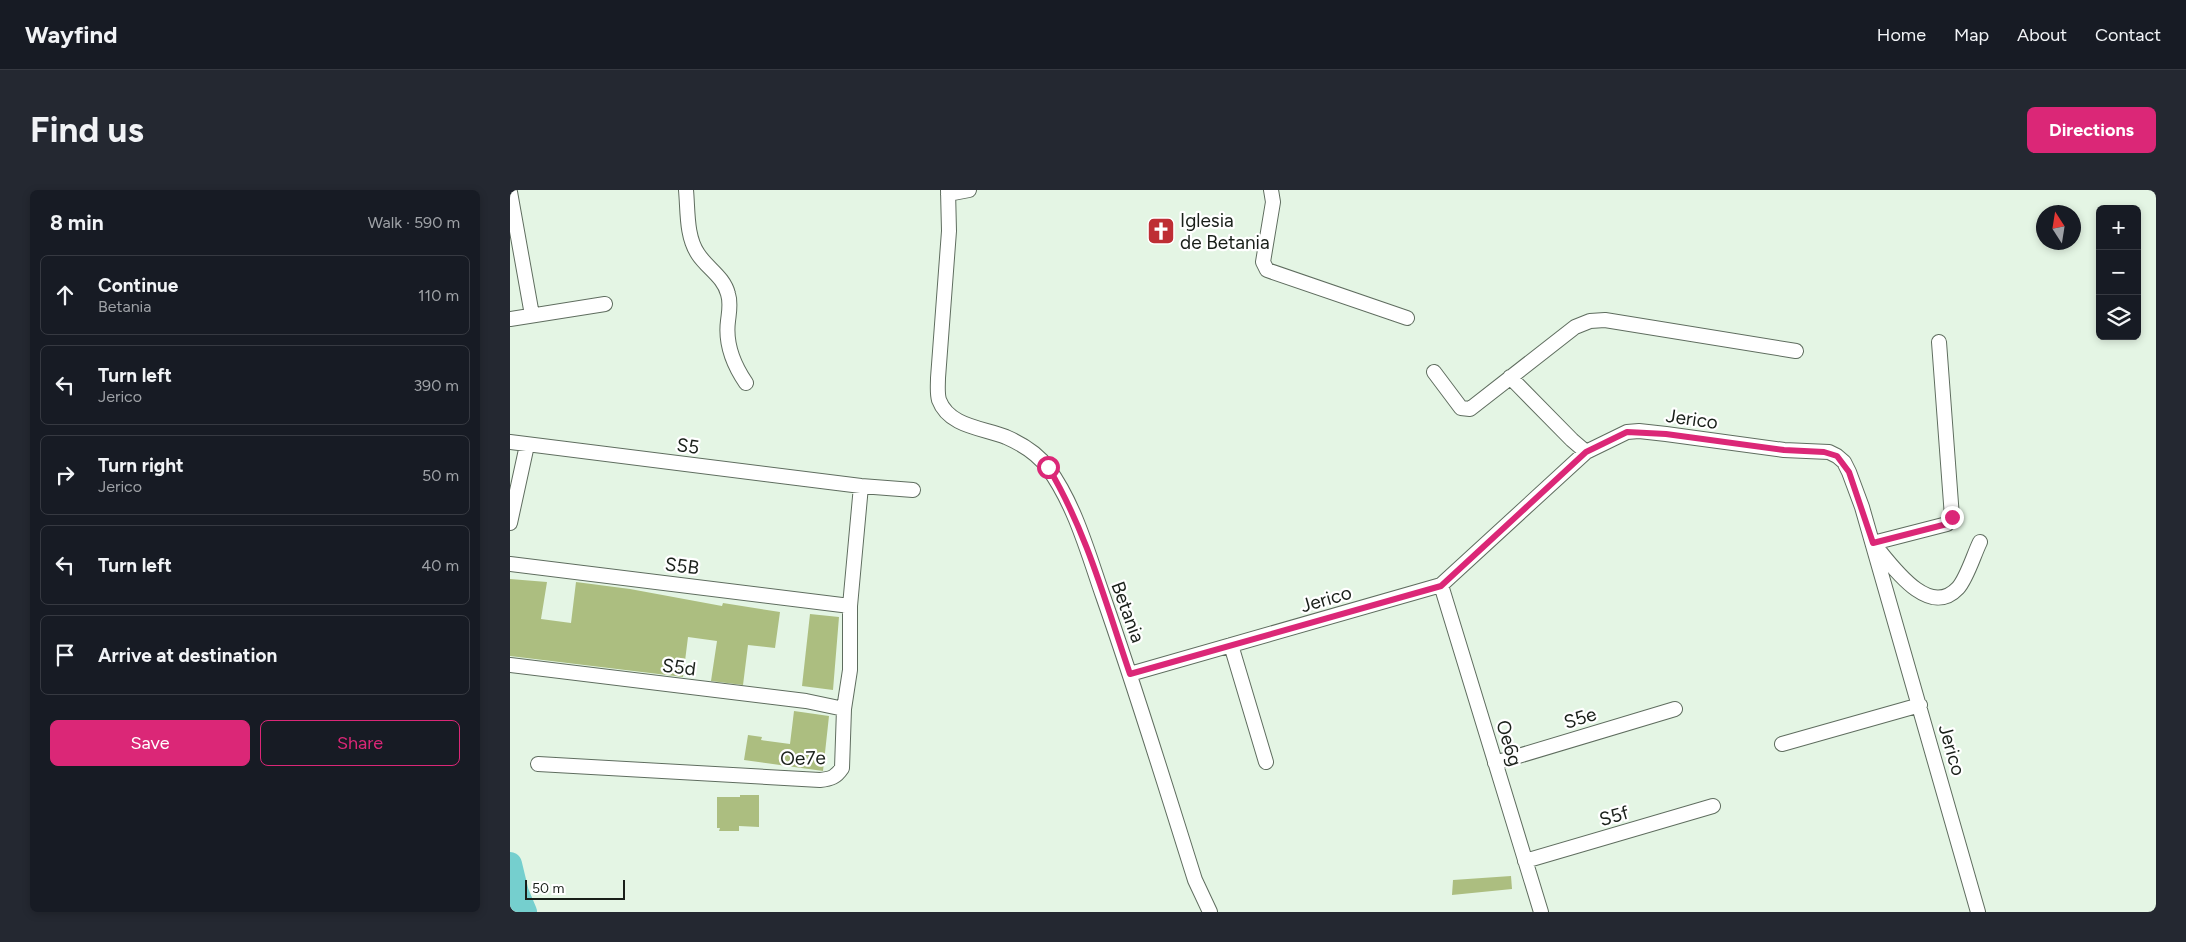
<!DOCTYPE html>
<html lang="en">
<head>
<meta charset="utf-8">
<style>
  body { margin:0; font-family:Figtree,sans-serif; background:#242831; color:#f1f3f6 }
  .controls { position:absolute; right:15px; top:15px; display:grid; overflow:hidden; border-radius:8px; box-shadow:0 2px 8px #0003 }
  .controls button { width:45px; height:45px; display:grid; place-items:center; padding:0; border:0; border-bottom:1px solid #363941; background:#171b24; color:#f1f3f6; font:25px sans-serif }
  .compass { position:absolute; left:1526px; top:15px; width:45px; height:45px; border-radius:50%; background:#171b24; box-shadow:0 2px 8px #0003; rotate:348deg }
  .scale { position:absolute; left:15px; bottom:12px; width:100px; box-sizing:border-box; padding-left:5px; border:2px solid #191f19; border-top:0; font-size:14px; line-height:18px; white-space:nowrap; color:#191f19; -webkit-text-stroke:4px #fff; paint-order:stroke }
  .stop { position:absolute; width:15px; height:15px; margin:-11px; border:4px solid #db2777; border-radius:50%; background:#fff }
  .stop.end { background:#db2777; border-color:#fff; box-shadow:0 1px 5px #0008 }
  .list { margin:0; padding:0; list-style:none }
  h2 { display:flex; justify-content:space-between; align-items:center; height:65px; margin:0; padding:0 20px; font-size:21px }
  h2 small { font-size:16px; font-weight:400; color:#9ea1a6 }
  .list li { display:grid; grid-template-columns:32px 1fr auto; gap:15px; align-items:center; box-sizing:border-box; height:80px; margin:0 10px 10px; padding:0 10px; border:1px solid #363941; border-radius:8px }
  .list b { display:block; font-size:19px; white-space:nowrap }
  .list p { margin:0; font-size:16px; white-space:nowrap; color:#9ea1a6 }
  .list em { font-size:16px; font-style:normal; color:#9ea1a6 }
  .actions { display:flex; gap:10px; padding:15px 20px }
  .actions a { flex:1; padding:11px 0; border:1px solid #db2777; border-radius:8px; text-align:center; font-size:18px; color:#db2777 }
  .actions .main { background:#db2777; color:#fff }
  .icon { flex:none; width:28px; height:28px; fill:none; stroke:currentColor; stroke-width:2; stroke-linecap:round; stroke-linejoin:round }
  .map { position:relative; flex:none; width:1646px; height:722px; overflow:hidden; border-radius:8px }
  header { display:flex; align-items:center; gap:30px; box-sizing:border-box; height:70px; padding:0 25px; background:#171b24; border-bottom:1px solid #363941 }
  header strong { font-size:24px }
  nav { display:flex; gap:28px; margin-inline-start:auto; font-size:18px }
  .intro { display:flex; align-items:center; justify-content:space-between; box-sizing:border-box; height:120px; padding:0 30px }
  h1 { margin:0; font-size:35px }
  .button { padding:12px 22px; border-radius:8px; background:#db2777; color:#fff; font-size:18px; font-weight:700 }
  main { display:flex; gap:30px; padding:0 30px }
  aside { flex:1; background:#171b24; border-radius:8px; box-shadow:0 2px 8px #0003 }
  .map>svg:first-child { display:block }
</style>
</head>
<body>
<header>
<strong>Wayfind</strong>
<nav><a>Home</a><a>Map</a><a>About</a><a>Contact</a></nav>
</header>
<div class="intro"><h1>Find us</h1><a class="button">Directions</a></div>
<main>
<aside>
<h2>8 min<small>Walk · 590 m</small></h2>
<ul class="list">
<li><svg class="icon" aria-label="ahead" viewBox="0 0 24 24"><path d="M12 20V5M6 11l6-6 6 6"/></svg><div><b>Continue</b><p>Betania</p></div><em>110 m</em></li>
<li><svg class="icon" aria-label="left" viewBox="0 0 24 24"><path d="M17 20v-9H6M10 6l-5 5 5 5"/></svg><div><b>Turn left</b><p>Jerico</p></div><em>390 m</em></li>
<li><svg class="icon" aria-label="right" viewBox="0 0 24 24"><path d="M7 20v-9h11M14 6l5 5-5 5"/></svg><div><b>Turn right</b><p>Jerico</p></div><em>50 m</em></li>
<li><svg class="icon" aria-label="left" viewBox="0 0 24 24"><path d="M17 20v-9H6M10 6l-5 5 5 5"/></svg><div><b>Turn left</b></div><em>40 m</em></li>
<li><svg class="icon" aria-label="arrive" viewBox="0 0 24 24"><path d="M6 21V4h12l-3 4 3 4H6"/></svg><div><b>Arrive at destination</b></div></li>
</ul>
<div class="actions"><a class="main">Save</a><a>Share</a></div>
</aside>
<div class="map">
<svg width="1646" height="722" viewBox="0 0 1646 722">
  <rect width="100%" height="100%" fill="#e4f5e4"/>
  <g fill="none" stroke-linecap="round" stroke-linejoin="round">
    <path stroke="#75cfce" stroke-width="24" d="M0,674L7,703L15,722"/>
  </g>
  <path fill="#acbe80" d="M0,389L37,392L31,429L61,433L66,392L120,399L212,416L213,413L270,422L265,458L238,455L233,495L201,491L207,451L178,447L173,487L0,466Z
    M300,424L329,427L323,500L292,496Z
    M284,521L319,526L313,581L234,570L238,545L252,547L251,550L280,554Z
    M230,605H249V637L229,636V641H209L210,638H207V607H230Z
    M1001,686L1002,699L942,705L943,690Z"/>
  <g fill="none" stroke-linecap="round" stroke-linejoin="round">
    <g stroke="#5f6d5f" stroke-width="16">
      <path id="minor" d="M176,0C178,21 176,46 188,64C197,78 214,87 218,104C221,113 219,122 218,131C215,154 223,174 236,193
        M438,0L439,41L428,188C428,195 427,203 429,210C439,237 474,238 496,247C512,254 528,264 538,278C565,315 578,363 593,406C626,500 655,595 685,690L700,722
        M761,0L763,12L753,72L757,80L897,128
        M0,2L22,125
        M438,4L459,0
        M0,129L95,114
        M1429,152L1442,327L1437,334L1363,353C1380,373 1418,430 1448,398C1457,388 1464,364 1470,352
        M924,182L951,218L960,219L1065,137L1080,131L1095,130L1286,161
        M1000,187L1062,250L1076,262
        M0,252L351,296L403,300
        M0,333L17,255
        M0,374L340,416
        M931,395L1031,722
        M721,455L756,572
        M0,475L296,511L334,519
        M620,484L931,395L1076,262L1117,242L1129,241L1156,244L1274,260L1319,262L1327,266L1334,272L1339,282L1352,317L1468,722
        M1272,554L1410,515
        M985,573L1165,519
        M28,574L310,590C321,589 326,587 332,578L334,519L340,480V416L351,296
        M1015,671L1203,616"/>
    </g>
    <use href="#minor" stroke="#fff" stroke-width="14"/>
  </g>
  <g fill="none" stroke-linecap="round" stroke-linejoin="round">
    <path stroke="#db2777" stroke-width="6" d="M538,277C576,340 596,414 620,484L931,396L1076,262L1117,242L1156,244L1274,260L1314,262L1327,266L1339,282L1363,353L1437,334L1442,327"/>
  </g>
  <defs>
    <g id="church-square" transform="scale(1.4375)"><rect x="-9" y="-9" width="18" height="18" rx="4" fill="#be2e34" stroke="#fff"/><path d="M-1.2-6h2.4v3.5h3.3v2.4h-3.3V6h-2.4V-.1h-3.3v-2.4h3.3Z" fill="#fff"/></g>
  </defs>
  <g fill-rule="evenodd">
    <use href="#church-square" x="651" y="41"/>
  </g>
  <g text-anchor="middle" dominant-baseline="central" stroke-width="4.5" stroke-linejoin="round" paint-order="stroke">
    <g font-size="19" fill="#191f19" stroke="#fff" text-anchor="start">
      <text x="670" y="30">Iglesia<tspan x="670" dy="22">de Betania</tspan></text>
    </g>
    <g font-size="19" fill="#191f19" stroke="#fff">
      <text transform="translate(1182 229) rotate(8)">Jerico</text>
      <text transform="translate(178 256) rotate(7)">S5</text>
      <text transform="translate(172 376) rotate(7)">S5B</text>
      <text transform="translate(816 409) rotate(-16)">Jerico</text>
      <text transform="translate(618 422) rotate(70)">Betania</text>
      <text transform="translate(169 477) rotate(7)">S5d</text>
      <text transform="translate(1070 528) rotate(-17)">S5e</text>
      <text transform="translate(999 553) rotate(73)">Oe6g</text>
      <text transform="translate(1442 560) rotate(74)">Jerico</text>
      <text transform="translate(293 568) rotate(-1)">Oe7e</text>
      <text transform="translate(1104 626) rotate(-16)">S5f</text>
    </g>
  </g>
</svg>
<div class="controls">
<button>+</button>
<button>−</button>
<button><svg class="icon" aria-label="layers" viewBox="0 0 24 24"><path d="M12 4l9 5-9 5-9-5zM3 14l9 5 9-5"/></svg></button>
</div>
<svg class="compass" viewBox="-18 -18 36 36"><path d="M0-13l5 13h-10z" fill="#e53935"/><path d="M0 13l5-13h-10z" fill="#9ea1a6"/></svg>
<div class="scale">50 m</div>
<div class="stop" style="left:538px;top:277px"></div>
<div class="stop end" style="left:1442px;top:327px"></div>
</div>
</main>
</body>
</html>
